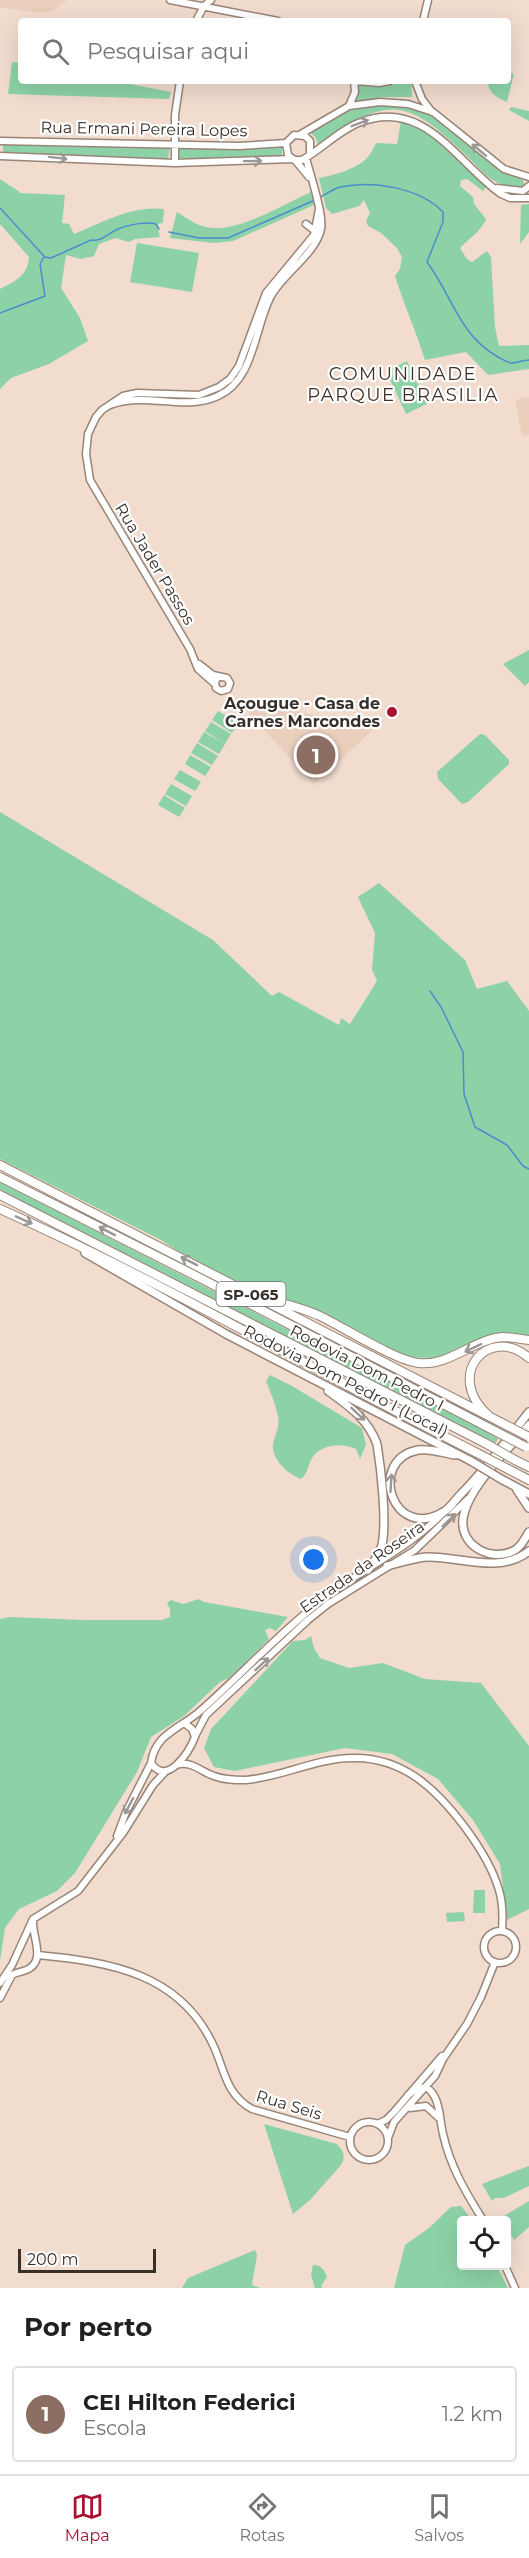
<!DOCTYPE html>
<html lang="pt">
<head>
<meta charset="utf-8">
<style>
  body { margin:0; font-family:Montserrat,sans-serif; background:#f2f2f2; color:#202124 }
  .controls { position:absolute; right:18px; bottom:18px; display:grid; overflow:hidden; border-radius:6px; box-shadow:0 6px 24px #0002 }
  .controls button { width:54px; height:54px; display:grid; place-items:center; padding:0; border:0; border-bottom:2px solid #e0e0e0; background:#fff; color:#202124; font:30px sans-serif }
  .scale { position:absolute; left:18px; bottom:15px; width:138px; box-sizing:border-box; padding-left:6px; border:3px solid #372f29; border-top:0; font-size:16px; line-height:21px; white-space:nowrap; color:#372f29; -webkit-text-stroke:4px #fff; paint-order:stroke }
  .you { position:absolute; left:314px; top:1560px; width:21px; height:21px; margin:-15px; border:4px solid #fff; border-radius:50%; background:#1a73e8; box-shadow:0 0 0 9px #1a73e833 }
  .badge { display:grid; place-items:center; width:39px; height:39px; border-radius:50%; background:#a81130; color:#fff; font-size:20px; font-weight:700 }
  .pin { position:absolute; translate:-50% -50%; border:3px solid #fff; box-shadow:0 2px 6px #0006 }
  .list { margin:0; padding:0; list-style:none }
  h2 { display:flex; justify-content:space-between; align-items:center; height:78px; margin:0; padding:0 24px; font-size:26px }
  h2 small { font-size:20px; font-weight:400; color:#757577 }
  .list li { display:grid; grid-template-columns:39px 1fr auto; gap:18px; align-items:center; box-sizing:border-box; height:96px; margin:0 12px 12px; padding:0 12px; border:2px solid #e0e0e0; border-radius:6px }
  .list b { display:block; font-size:22px; white-space:nowrap }
  .list p { margin:0; font-size:20px; white-space:nowrap; color:#757577 }
  .list em { font-size:20px; font-style:normal; color:#757577 }
  .icon { flex:none; width:33px; height:33px; fill:none; stroke:currentColor; stroke-width:2; stroke-linecap:round; stroke-linejoin:round }
  .map { position:relative; flex:none; width:529px; height:2288px; overflow:hidden }
  .search { position:absolute; background:#fff; box-shadow:0 6px 24px #0002; left:18px; right:18px; top:18px; height:66px; display:flex; align-items:center; gap:15px; box-sizing:border-box; padding:0 21px; border-radius:6px; color:#757577; font-size:22px }
  .sheet { height:186px; background:#fff }
  nav { display:flex; justify-content:space-around; align-items:center; box-sizing:border-box; height:84px; border-top:2px solid #e0e0e0; background:#fff; font-size:16px; color:#757577 }
  nav a { display:grid; justify-items:center; gap:3px }
  nav .on { color:#a81130 }
  .map>svg:first-child { display:block }
</style>
</head>
<body>
<div class="map">
<svg width="529" height="2288" viewBox="0 0 529 2288">
  <rect width="100%" height="100%" fill="#f1dcce"/>
  <path fill="#eacfbd" d="M0,0H67L51,12L39,13L0,7Z
    M529,397V435L522,436L515,400Z
    M244,701L376,727L314,784L243,707Z"/>
  <path fill="#8dd2a7" d="M12,62L21,63V81H113L171,92L169,99L8,94Z
    M508,73L514,74L507,102C498,98 487,92 488,81H508Z
    M398,81H411L412,97H383L358,101L356,98L357,86L379,87Z
    M383,103L423,109L499,169L523,179L524,184L522,187C496,187 488,178 471,160C408,98 390,93 318,145L316,138L310,132L345,111Z
    M511,107L529,111V121L509,110Z
    M401,121L430,134L486,187L483,191L467,179L461,180L460,186L473,197L474,204L486,219C481,232 469,238 460,248L467,259L472,262L487,251L491,257L495,327L499,346L529,345V369L488,375L466,352L425,360C416,331 404,305 395,276L400,269L402,257L397,248L381,233L368,226L366,221L370,213L364,200L359,206L332,214L326,208L319,178C332,176 355,169 365,160C370,156 373,149 376,143L397,144Z
    M3,145L170,147L168,159L3,152Z
    M282,147V159L178,158V149Z
    M0,179L21,193L65,195L62,223L69,224L74,234C103,222 132,205 164,209L163,223L157,224L160,237L135,239L129,242L116,238L99,244L94,256L81,259L66,255L61,288L80,318L88,341L49,364L11,378L0,389V289C16,281 28,275 29,257L0,224Z
    M311,192L316,204L233,241L213,243L170,238L177,212C186,218 196,225 206,227C236,234 284,204 311,192Z
    M529,204V232L520,244L521,205Z
    M137,243L199,253L192,292L130,282Z
    M407,361L427,404L406,414L386,371Z
    M529,650V682L525,686L503,664Z
    M218,711L238,723L232,733L212,720Z
    M211,722L231,734L225,744L205,731Z
    M204,732L225,744L219,754L198,742Z
    M480,734L485,735L509,760V764L468,802L462,804L438,779L437,772Z
    M197,743L218,756L212,765L191,753Z
    M190,755L211,767L205,776L185,764Z
    M180,770L201,782L195,791L174,779Z
    M171,784L192,796L186,806L165,794Z
    M164,795L185,808L179,817L158,805Z
    M0,812L213,940L272,996L279,992L339,1025L341,1018L350,1024L377,981L372,970L375,933L358,897L379,883L465,960L477,989L507,981L529,1011V1336L501,1337L449,1355L430,1358L400,1357L307,1310L211,1272L161,1240L0,1159Z
    M0,1182L483,1429L498,1439L494,1445L0,1190Z
    M270,1375L292,1386L362,1428L366,1445L360,1459L356,1449C341,1442 317,1444 310,1462C307,1470 307,1473 301,1479C288,1474 271,1459 273,1444C275,1434 280,1427 278,1417C276,1404 270,1392 266,1381Z
    M199,1599L204,1602L288,1617L276,1631L270,1628L265,1630L269,1639L229,1678L220,1682L184,1716L151,1737L137,1772L75,1873L57,1891L19,1909L5,1928L0,1961V1619L10,1617L84,1620H162L170,1617V1609L167,1603L171,1600L183,1604Z
    M311,1636L314,1648L320,1658L349,1668L383,1663L425,1679L481,1683L529,1746V1909L507,1920L500,1864L473,1820L438,1779L392,1754L345,1748L235,1771L214,1767L204,1748L211,1729L293,1641L305,1640Z
    M474,1890H485V1913H473Z
    M464,1912L465,1921L447,1922L446,1913Z
    M264,2124L337,2144C344,2152 346,2156 341,2165L310,2200L293,2214Z
    M529,2166V2186L504,2198H495L492,2201L482,2184Z
    M529,2201V2227L514,2240L507,2227L506,2220H503L504,2216Z
    M461,2206L472,2220H462V2266H497L508,2288H394L405,2245L429,2228L451,2207Z
    M255,2250L257,2255L252,2285L260,2288H182L188,2278Z
    M313,2265C321,2265 324,2269 327,2277L321,2286L323,2288H315L311,2275Z"/>
  <g fill="none" stroke-linecap="round" stroke-linejoin="round">
    <path stroke="#488ece" stroke-width="1.5" d="M319,198C326,194 333,189 340,187C373,180 420,188 443,212V222L427,262C452,295 458,334 498,357C502,359 507,362 511,363C517,363 523,360 529,360
      M0,208L44,256
      M169,232L199,238H228L315,200
      M0,313L45,296L40,264L44,257L51,258L91,240C102,242 108,233 118,229C127,225 147,221 156,224L159,229
      M430,991L441,1007L463,1052L464,1094L475,1127L507,1145L523,1166L529,1169"/>
    <g stroke="#988578" stroke-width="9">
      <path id="secondary" d="M170,0L278,21
        M196,21L204,6L211,0
        M423,21L428,0
        M415,81L422,99L432,112
        M349,106L355,92L354,81L379,83L390,81
        M301,134L349,106L380,102L408,104L433,112L504,169L529,177
        M0,141L239,146L286,143
        M310,153V141L305,136L294,135L286,143L288,155L294,160H302C322,149 339,130 361,122C425,98 457,163 501,194L510,198H529
        M0,156L175,163L293,159
        M295,160L309,177
        M175,163V115L180,81
        M497,188L523,191L529,186
        M306,224L315,231
        M110,405C146,391 184,412 218,396C254,380 254,330 270,298C281,275 316,254 321,229C324,215 310,174 306,158
        M199,664L213,675L227,678L230,683L228,689L221,691L216,688L215,682L218,677
        M215,684L198,669L190,649L90,480L86,454L88,434L96,417L102,410L123,396L137,393L199,395L219,387L230,379L239,366L266,293L314,235L319,209
        M184,1723L192,1729L195,1737C189,1752 167,1787 151,1763C155,1734 179,1729 199,1712C242,1674 281,1631 327,1596C367,1566 411,1547 445,1511
        M195,1736L206,1715L308,1620L328,1604L415,1550L468,1499
        M176,1765C192,1760 201,1772 214,1776C224,1780 235,1780 246,1780C282,1777 316,1758 353,1758C403,1757 436,1789 464,1826C479,1846 492,1866 499,1890C503,1903 503,1917 502,1931
        M117,1836L126,1812L151,1763
        M484 1947a16 16 0 1 1 32 0a16 16 0 1 1-32 0Z
        M38,1955C110,1962 182,1973 215,2049C225,2073 227,2095 252,2109L350,2137
        M0,1983L12,1965L33,1919L78,1891L123,1833L153,1785L165,1772
        M0,1998L12,1975C18,1971 25,1972 30,1968C45,1958 32,1936 33,1921
        M408,2095L415,2090L426,2087C441,2097 439,2118 443,2134C450,2166 466,2193 483,2220
        M410,2108L426,2106L439,2118
        M350 2141a19 19 0 1 1 38 0a19 19 0 1 1-38 0Z
        M377,2124L386,2120L394,2112L442,2056
        M388,2138L394,2122L435,2076L443,2059L467,2024L481,1997L495,1962
        M505,2266L515,2288"/>
    </g>
    <g stroke="#988578" stroke-width="10">
      <path id="primary" d="M85,1253L226,1334L471,1461
        M328,1391C349,1406 368,1419 377,1444C381,1469 387,1521 382,1545C379,1554 374,1562 368,1570
        M529,1425C509,1449 467,1488 463,1519C460,1545 489,1561 511,1552C520,1549 524,1540 529,1532
        M455,1455C443,1453 430,1448 418,1450C366,1460 393,1544 445,1511C451,1507 456,1499 461,1494C486,1469 507,1440 529,1412
        M501,1479L529,1494
        M517,1490L529,1508
        M387,1566C400,1563 415,1557 429,1557C462,1557 500,1574 529,1551"/>
    </g>
    <g stroke="#988578" stroke-width="10">
      <path id="highway" d="M0,1165L502,1423
        M0,1177L202,1279L495,1431
        M0,1195L485,1443
        M0,1209C163,1282 318,1373 477,1453
        M267,1299C285,1304 303,1308 320,1316C343,1327 396,1361 419,1363C450,1366 472,1340 502,1337C510,1337 520,1339 529,1340
        M488,1415C444,1376 488,1323 529,1358
        M515,1460L529,1467
        M508,1469L529,1480"/>
    </g>
    <use href="#secondary" stroke="#fff" stroke-width="6"/>
    <use href="#primary" stroke="#fff" stroke-width="7"/>
    <use href="#highway" stroke="#fff" stroke-width="8"/>
    <g stroke="#988578" stroke-width="10" stroke-linecap="butt">
      <path id="primary-bridge" d="M471,1461L501,1479"/>
    </g>
    <g stroke="#988578" stroke-width="10" stroke-linecap="butt">
      <path id="highway-bridge" d="M502,1423L529,1437
        M495,1431L526,1447
        M485,1443L515,1460
        M477,1453L508,1469"/>
    </g>
    <use href="#primary-bridge" stroke="#fff" stroke-width="7"/>
    <use href="#highway-bridge" stroke="#fff" stroke-width="8"/>
  </g>
  <defs><path id="oneway-shaft" d="M-6 0H5M1.5-3L5.5 0L1.5 3" fill="none" stroke-width="1.6" stroke-linecap="round" stroke-linejoin="round" transform="scale(1.5)"/></defs>
  <g stroke="#9b9794">
    <use href="#oneway-shaft" transform="translate(360 123) rotate(-21)"/>
    <use href="#oneway-shaft" transform="translate(479 150) rotate(-141)"/>
    <use href="#oneway-shaft" transform="translate(58 158) rotate(7)"/>
    <use href="#oneway-shaft" transform="translate(253 161) rotate(-1)"/>
    <use href="#oneway-shaft" transform="translate(24 1220) rotate(24)"/>
    <use href="#oneway-shaft" transform="translate(107 1231) rotate(-153)"/>
    <use href="#oneway-shaft" transform="translate(189 1261) rotate(-153)"/>
    <use href="#oneway-shaft" transform="translate(473 1348) rotate(155)"/>
    <use href="#oneway-shaft" transform="translate(358 1414) rotate(43)"/>
    <use href="#oneway-shaft" transform="translate(391 1483) rotate(-87)"/>
    <use href="#oneway-shaft" transform="translate(449 1520) rotate(-44)"/>
    <use href="#oneway-shaft" transform="translate(262 1664) rotate(-43)"/>
    <use href="#oneway-shaft" transform="translate(129 1806) rotate(118)"/>
  </g>
  <circle fill="#a81130" stroke="#fff" stroke-width="2" cx="392" cy="712" r="6"/>
  <g text-anchor="middle" dominant-baseline="central" stroke-width="4.5" stroke-linejoin="round" paint-order="stroke">
    <rect fill="#fff" stroke="#736d69" stroke-width="1.5" x="216.5" y="1282" width="69" height="24" rx="4.5"/>
    <g font-size="15" font-weight="bold" fill="#372f29">
      <text x="251" y="1294">SP-065</text>
    </g>
    <g font-size="16" fill="#372f29" stroke="#fff">
      <text transform="translate(144 129) rotate(1)">Rua Ermani Pereira Lopes</text>
      <text transform="translate(155 564) rotate(59)">Rua Jader Passos</text>
      <text transform="translate(367 1368) rotate(27)">Rodovia Dom Pedro I</text>
      <text transform="translate(346 1381) rotate(27)">Rodovia Dom Pedro I (Local)</text>
      <text transform="translate(362 1567) rotate(-35)">Estrada da Roseira</text>
      <text transform="translate(289 2105) rotate(17)">Rua Seis</text>
    </g>
    <g font-size="16" font-weight="bold" fill="#372f29" stroke="#fff" text-anchor="end">
      <text x="380" y="703">Açougue - Casa de<tspan x="380" dy="18">Carnes Marcondes</tspan></text>
    </g>
    <g font-size="18" letter-spacing="1.5" fill="#3f2f24" stroke="#fff">
      <text x="403" y="374">COMUNIDADE<tspan x="403" dy="21">PARQUE BRASILIA</tspan></text>
    </g>
  </g>
</svg>
<div class="controls">
<button><svg class="icon" aria-label="locate" viewBox="0 0 24 24"><circle cx="12" cy="12" r="6"/><path d="M12 2v4M12 18v4M2 12h4M18 12h4"/></svg></button>
</div>
<div class="scale">200 m</div>
<div class="you"></div>
<div class="pin badge" style="left:316px;top:755px;background:#8d6e63">1</div>
<div class="search"><svg class="icon" aria-label="search" viewBox="0 0 24 24"><circle cx="10" cy="10" r="6"/><path d="M15 15l6 6"/></svg>Pesquisar aqui</div>
</div>
<section class="sheet">
<h2>Por perto<small></small></h2>
<ul class="list">
<li><span class="badge" style="background:#8d6e63">1</span><div><b>CEI Hilton Federici</b><p>Escola</p></div><em>1.2 km</em></li>
</ul>
</section>
<nav>
<a class="on"><svg class="icon" aria-label="map" viewBox="0 0 24 24"><path d="M3 6l6-2 6 2 6-2v14l-6 2-6-2-6 2zM9 4v14M15 6v14"/></svg>Mapa</a>
<a><svg class="icon" aria-label="directions" viewBox="0 0 24 24"><path d="M12 3l9 9-9 9-9-9zM9 14v-3h6M13 9l2 2-2 2"/></svg>Rotas</a>
<a><svg class="icon" aria-label="saved" viewBox="0 0 24 24"><path d="M7 4h10v16l-5-4-5 4z"/></svg>Salvos</a>
</nav>
</body>
</html>
